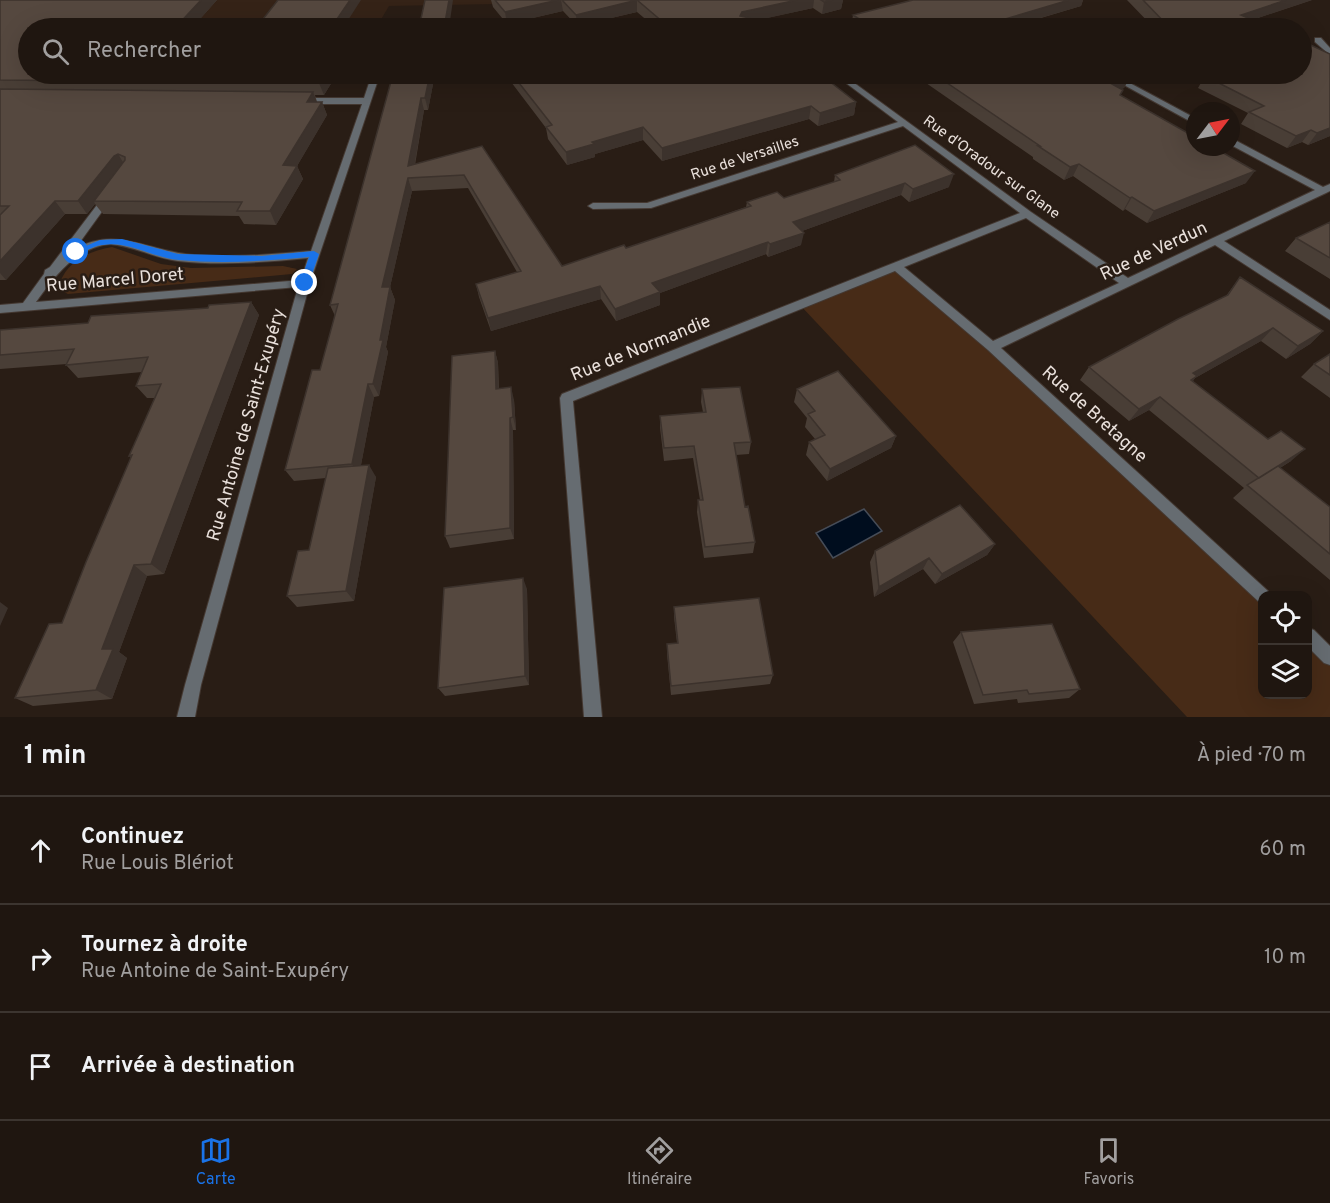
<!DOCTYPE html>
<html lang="fr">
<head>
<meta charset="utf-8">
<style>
  body { margin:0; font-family:Overpass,sans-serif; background:#271f19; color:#f1f3f6 }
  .controls { position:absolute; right:18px; bottom:18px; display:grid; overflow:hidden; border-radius:12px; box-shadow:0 6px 24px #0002 }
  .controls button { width:54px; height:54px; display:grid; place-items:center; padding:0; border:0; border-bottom:2px solid #3c3530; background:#1f1610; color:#f1f3f6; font:30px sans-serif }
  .compass { position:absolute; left:1186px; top:102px; width:54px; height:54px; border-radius:50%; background:#1f1610; box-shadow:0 6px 24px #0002; rotate:58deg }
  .stop { position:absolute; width:18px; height:18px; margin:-14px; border:4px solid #1a73e8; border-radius:50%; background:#fff }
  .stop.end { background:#1a73e8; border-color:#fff; box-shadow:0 2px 6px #0008 }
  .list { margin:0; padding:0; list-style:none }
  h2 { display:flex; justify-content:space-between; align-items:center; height:78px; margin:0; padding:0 24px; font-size:26px }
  h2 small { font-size:20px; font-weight:400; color:#a19f9f }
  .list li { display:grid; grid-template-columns:39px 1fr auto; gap:18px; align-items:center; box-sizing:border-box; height:108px; padding:0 24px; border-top:2px solid #3c3530 }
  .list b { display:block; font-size:22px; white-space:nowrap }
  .list p { margin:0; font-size:20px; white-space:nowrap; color:#a19f9f }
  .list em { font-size:20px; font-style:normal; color:#a19f9f }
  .icon { flex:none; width:33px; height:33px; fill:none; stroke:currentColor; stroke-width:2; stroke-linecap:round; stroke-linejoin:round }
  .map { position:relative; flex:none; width:1330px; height:717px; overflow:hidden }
  .search { position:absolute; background:#1f1610; box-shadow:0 6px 24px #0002; left:18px; right:18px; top:18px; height:66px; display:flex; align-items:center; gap:15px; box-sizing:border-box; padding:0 21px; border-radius:33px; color:#a19f9f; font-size:22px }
  .sheet { height:402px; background:#1f1610 }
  nav { display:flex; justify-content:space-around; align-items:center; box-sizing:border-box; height:84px; border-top:2px solid #3c3530; background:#1f1610; font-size:16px; color:#a19f9f }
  nav a { display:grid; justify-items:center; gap:3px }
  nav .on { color:#1a73e8 }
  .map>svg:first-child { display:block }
</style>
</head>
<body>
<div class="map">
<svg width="1330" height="717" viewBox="0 0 1330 717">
  <rect width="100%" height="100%" fill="#291d15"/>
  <path fill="#352317" d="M105,0H702L389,6L376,28H70Z"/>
  <path fill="#472b17" d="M112,247L161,264L191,268L283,266L297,269L292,274L68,294L58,289C64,263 87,251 112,247Z
    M896,266L1262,600V694H1308V640L1330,661V717H1187L800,305Z"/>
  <path fill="#000d1e" stroke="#464c57" stroke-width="1.5" d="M864,509L882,531L833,558L816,533Z"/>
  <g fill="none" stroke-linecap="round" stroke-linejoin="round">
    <g stroke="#443831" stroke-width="2">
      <path id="minor" d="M741,26H769L773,28H741Z
        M1315,38H1321L1330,48V55L1315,42Z
        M372,74H380L310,283L201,685L195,717H177L185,685L298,287L0,313V305L23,303L44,274L45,270L50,267L106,193L109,192L114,195L75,249C117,225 152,253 195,255C234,258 272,254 311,251L362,104H301L297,101L301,98H364ZM110,244C134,246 154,258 178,261C221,266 265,262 308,258L301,280L36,302C55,276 75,248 110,244Z
        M834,74H842L1031,212L1128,278L1315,190L1231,145V138L1323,187L1330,184V191L1326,193L1224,241L1330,310V320L1215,245L1001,348L1268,591L1270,596H1262V603L1258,601L988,350L895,271L573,401L602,717H584L560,398L562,394L1020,213L903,126L651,208L593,209L588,206L593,203H647L898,122ZM1026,218L1119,283L993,341L904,267Z
        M1104,74H1113L1195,118V124Z
        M1308,628L1314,630L1330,646V665L1324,663L1308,647Z"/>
    </g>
    <use href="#minor" fill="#666c71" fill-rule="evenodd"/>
  </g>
  <path fill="#493e36" d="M0,0H217L192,28H28L337,74L324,95H315L317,102H322L327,115L297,166L303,179L276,225L244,224L239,216L103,214L95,204L87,214H65L6,280H0Z
    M491,0H843L841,9L822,14L813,8L753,21L763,28H656L637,12L577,26L563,11L507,24L493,7Z
    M913,0H1083L1081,6L1014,26L1018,28H854L851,27L853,15Z
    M1127,0H1312L1252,20L1272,28H1154Z
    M1330,54V136L1308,145L1302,142L1287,148L1241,124L1248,113L1198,88L1202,81L1195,74H1302Z
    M393,74H435L428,110H424L415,165L482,146L562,266L626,248L746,207L747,202L784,198L834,182L835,175L949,187L909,202L901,195L802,231L801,245L768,257L766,254L660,293V305L616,321L601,299L491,331L479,297L476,284L517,272L468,188L412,191L390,287L395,300L386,347L388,352L379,396L374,397L361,465L376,477L354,601L297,607L287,596L309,550L326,478L294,481L285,470L320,370L335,316L330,305Z
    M505,74H553L559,81L856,102L854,115L818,126L809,119L662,161L643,140L595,154V157L567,165L548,139L546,128Z
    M913,74H1132L1124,88L1121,89L1120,95L1246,183L1147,223L1125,209L1123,211L1073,176L1064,180L1033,159V157Z
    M1145,74H1169L1155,79Z
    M1330,222V279L1285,251L1296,238Z
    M1240,277L1323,331L1310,344L1286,359L1261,341L1195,378L1193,381L1291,461L1280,468L1330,507V580L1233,498L1244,488L1149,410L1129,421L1080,380L1089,367L1226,296Z
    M251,302L259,315L164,574L147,576L119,652L127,658L112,699L33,706L15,698L62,623L131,458L129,456L155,398H147L136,386L142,372L78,378L66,365L67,364L0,369V330L88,323Z
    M495,351L498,363L499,388L514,400L516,430H513L514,539L450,548L445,536Z
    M1330,354V398L1301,377L1314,364Z
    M702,389L751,442L749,454L736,455L745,507L755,542L753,553L704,558L697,512L698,500H700L693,458L664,461L660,428V416L703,412L701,402Z
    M797,389L896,436L891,448L827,481L806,455L809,442L815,439L805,427L807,418L794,402Z
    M995,544L987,555L935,584L923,569L874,597L870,562L875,551Z
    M527,589L529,685L445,696L438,688Z
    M674,607L773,675L770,684L671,695L667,654V644L677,643L674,617Z
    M961,632L1080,689L1069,698L1018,703L1017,699L974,704L953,642Z"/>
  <path fill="#3c322c" d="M201,0H217L192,28H175Z
    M350,0H361L343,28H331Z
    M449,0H453L449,28H444Z
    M558,0H561L563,11L507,24L505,12Z
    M637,0V12L577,26L576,15Z
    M797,0H814L813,8L741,24L740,16L742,12Z
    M833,0H843L841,9L822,14L824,2Z
    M1069,0H1083L1081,6L1006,28L1002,20Z
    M1286,0H1312L1234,26L1241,15Z
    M325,74H337L324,95L319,83Z
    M430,74H435L428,110L425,98Z
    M1157,74H1169L1155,79Z
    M1130,76L1124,88L1106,96L1112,84Z
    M313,92L318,105L307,102Z
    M421,98L424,110L412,179L408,166Z
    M322,102L327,115L297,166L303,179L276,225L270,211L283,165Z
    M856,102L854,115L818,126L820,113Z
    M811,106L809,119L662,161V148Z
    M643,127V140L595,154V157L567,165L566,152L592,142Z
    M1330,128V136L1308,145L1317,133Z
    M1311,130L1302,142L1287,148L1296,136Z
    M118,154L126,167L94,201L95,204L87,214L78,201L114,156Z
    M1079,164L1073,176L1064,180L1070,167Z
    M1255,171L1246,183L1147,223L1154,211Z
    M954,174L949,187L909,202L913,189Z
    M408,178L412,191L390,287L395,300L386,347L388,352L379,396L373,384L380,340L382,287Z
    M905,183L901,195L791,235L793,222Z
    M1132,197L1125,209L1123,211L1130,198Z
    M55,201L65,214L6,280L0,273V261Z
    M804,233L801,245L768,257L770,244Z
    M768,242L766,254L660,293V305L616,321L615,309L652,283Z
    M600,286L601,299L491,331L488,318Z
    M251,302L259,315L164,574L151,564Z
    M1273,328L1261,341L1195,378L1186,389L1193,373Z
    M1323,331L1310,344L1286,359L1298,346Z
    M495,351L498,363L499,401L496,389Z
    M368,384L374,397L359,475L352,464Z
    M511,387L514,400L516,430L513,417Z
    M1160,397L1149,410L1129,421L1139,409Z
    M510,418L513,430L514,539L510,528Z
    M896,436L891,448L827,481L830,469Z
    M1305,449L1291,461L1249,487L1259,478Z
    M369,465L376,477L354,601L346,591Z
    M995,544L987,555L935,584L942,574Z
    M929,558L923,569L874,597L879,587Z
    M134,565L147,576L119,652L127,658L112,699L96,690L102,649Z
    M523,578L527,589L529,685L525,676Z
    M0,602L8,608L0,626Z"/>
  <path fill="#55483f" stroke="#3c322c" stroke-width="1.5" d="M0,0H201L175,28H28V74H325L319,83L0,80Z
    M278,0H350L331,28H256Z
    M425,0H449L444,28H419Z
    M495,0H558L505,12Z
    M562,0H797L742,12L740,16L750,18L763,28H670L637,0L576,15Z
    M821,0H833L824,2Z
    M913,0H1069L1002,20L1018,28H873L853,15Z
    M1143,0H1286L1241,15L1272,28H1170Z
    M1302,41L1330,54V128L1317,133L1311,130L1296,136L1249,112L1264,106L1205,76L1207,74H1302Z
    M393,74H430L425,98H421L408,166L482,146L562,266L624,245L626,248L751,206L747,202L777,192L784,198L840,180L835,175L915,145L954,174L913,189L905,183L793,222L804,233L770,244L768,242L652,283L660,292L615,309L600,286L488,318L476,284L521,271L464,175L408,178L382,287H390L380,340H383L373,384H368L352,464L285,470L312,370H320L338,304L330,305Z
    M512,74H553L559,81L590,74H820L856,102L820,113L811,106L662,148L643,127L592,142L594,144L566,152L546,127L552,125Z
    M934,74H1126L1130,76L1112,84L1123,90L1120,95L1195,137V147H1213L1255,171L1154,211L1132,197L1130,198L1079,164L1070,167L1038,146H1040Z
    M0,89L313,92L307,102H322L283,165L297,166L270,211H237L242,202L94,201L125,160V157L118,154L114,156L78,201H55L0,261V215L9,206H0Z
    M1330,222V258L1296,238Z
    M1240,277L1323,331L1298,346L1273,328L1193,373L1197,376L1191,380L1268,439L1281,431L1305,449L1259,478L1160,397L1139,409L1089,367L1178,319L1228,295Z
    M251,302L151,564L134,565L102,649H113L96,690L15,698L49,624L62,623L86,562L132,455L129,456L161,384L136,386L148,357L66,365L74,349L0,355V330L88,323L91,316L208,308L209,305Z
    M495,351L496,389L511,387L513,417L510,418V528L445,536L452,356Z
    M1330,354V375L1314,364Z
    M838,371L896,436L830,469L809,442L825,435L808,414L815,411L797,389Z
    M740,387L751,442L734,443L745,507L748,506L755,542L705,547L698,500H703L694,446L664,448L660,416L706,412L702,389Z
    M369,465L346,591L287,596L298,551L309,550L328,468Z
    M1278,466L1330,507V554L1247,485Z
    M960,505L995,544L942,574L929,558L879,587L875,551Z
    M523,578L525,676L438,688L444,588Z
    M759,598L773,675L671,686L667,644L678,643L674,607Z
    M1052,624L1080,689L1029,694L1027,690L983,695L961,632Z"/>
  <path fill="#1a73e8" d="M122,239L178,254L262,256L314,251L319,254L309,283L305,286L300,283L309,257C266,261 222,264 179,260C153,258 129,240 102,245C93,246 85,252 76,255L72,252L100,240Z"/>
  <g text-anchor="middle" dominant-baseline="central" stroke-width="5" stroke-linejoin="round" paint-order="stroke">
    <g font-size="15" fill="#e9e0db" stroke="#291d15">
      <text transform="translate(745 159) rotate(-18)">Rue de Versailles</text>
      <text transform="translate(991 168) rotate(36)">Rue d'Oradour sur Glane</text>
    </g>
    <g font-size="18" fill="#e9e0db" stroke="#291d15">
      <text transform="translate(1154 252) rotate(-25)">Rue de Verdun</text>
      <text transform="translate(115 281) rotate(-5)">Rue Marcel Doret</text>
      <text transform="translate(641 349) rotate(-22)">Rue de Normandie</text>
      <text transform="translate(1094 415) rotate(42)">Rue de Bretagne</text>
      <text transform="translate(247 425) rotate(-74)">Rue Antoine de Saint-Exupéry</text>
    </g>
  </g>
</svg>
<div class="controls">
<button><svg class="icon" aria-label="locate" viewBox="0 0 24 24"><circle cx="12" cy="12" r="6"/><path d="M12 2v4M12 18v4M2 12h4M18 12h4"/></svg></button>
<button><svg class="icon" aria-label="layers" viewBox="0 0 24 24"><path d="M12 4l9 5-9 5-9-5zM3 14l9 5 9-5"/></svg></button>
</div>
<svg class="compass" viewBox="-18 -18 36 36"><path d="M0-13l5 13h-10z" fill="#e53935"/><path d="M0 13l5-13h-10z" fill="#a19f9f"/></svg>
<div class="stop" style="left:76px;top:252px"></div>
<div class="stop end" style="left:305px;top:283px"></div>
<div class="search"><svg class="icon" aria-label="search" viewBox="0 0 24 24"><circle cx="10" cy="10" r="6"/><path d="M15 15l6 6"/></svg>Rechercher</div>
</div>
<section class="sheet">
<h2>1 min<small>À pied · 70 m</small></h2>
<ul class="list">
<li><svg class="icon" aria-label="ahead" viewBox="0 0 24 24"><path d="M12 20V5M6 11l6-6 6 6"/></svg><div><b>Continuez</b><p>Rue Louis Blériot</p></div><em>60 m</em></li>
<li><svg class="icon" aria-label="right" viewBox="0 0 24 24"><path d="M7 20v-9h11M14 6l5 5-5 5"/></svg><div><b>Tournez à droite</b><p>Rue Antoine de Saint-Exupéry</p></div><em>10 m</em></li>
<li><svg class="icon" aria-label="arrive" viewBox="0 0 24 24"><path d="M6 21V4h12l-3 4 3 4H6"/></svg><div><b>Arrivée à destination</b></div></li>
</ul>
</section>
<nav>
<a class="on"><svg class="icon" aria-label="map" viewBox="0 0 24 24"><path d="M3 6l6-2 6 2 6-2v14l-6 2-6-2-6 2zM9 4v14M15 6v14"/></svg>Carte</a>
<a><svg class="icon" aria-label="directions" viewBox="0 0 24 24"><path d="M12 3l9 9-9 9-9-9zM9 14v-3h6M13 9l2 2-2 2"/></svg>Itinéraire</a>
<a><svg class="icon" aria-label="saved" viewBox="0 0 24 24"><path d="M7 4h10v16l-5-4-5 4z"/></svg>Favoris</a>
</nav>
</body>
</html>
